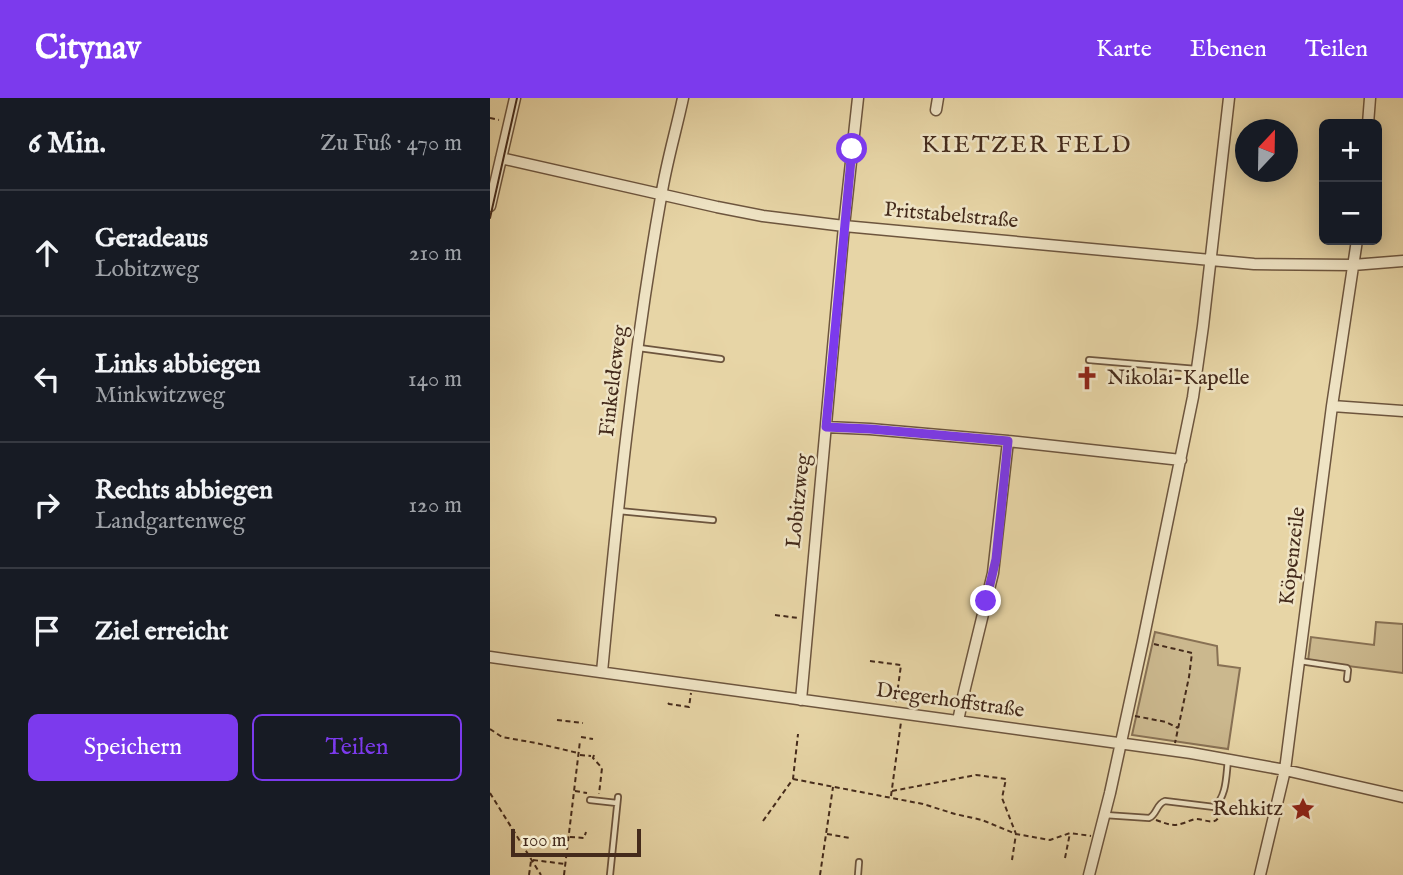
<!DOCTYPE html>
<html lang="de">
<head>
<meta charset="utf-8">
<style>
  body { margin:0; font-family:"IM FELL English",serif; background:#20242c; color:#f1f3f6 }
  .controls { position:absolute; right:21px; top:21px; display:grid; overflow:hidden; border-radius:10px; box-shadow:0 4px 18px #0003 }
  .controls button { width:63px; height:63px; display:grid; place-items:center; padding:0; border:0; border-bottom:2px solid #363941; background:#171b24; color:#f1f3f6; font:35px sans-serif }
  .compass { position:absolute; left:745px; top:21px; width:63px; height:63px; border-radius:50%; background:#171b24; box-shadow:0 4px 18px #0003; rotate:22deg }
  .scale { position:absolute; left:21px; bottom:18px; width:130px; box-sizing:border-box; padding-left:7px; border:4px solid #442a1b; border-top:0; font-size:19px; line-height:24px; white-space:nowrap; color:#442a1b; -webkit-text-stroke:5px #efe4c5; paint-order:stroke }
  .stop { position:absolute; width:21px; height:21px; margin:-16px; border:5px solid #7c3aed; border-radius:50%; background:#fff }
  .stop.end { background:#7c3aed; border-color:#fff; box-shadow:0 2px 7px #0008 }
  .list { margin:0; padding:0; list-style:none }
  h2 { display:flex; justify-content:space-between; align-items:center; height:91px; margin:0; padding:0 28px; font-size:30px }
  h2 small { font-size:23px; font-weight:400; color:#9ea1a6 }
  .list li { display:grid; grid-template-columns:46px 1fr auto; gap:21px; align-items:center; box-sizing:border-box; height:126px; padding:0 28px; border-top:2px solid #363941 }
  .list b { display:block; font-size:26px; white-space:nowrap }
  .list p { margin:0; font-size:23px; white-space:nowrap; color:#9ea1a6 }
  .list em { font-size:23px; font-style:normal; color:#9ea1a6 }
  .actions { display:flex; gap:14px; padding:21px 28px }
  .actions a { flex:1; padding:16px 0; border:2px solid #7c3aed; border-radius:10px; text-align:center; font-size:24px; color:#7c3aed }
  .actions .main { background:#7c3aed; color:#fff }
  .icon { flex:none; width:38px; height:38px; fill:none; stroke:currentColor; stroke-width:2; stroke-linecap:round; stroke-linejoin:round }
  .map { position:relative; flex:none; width:913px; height:777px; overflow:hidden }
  header { display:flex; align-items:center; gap:42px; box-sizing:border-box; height:98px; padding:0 35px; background:#7c3aed; color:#fff }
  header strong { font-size:33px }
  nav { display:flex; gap:38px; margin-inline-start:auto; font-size:24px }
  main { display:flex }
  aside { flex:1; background:#171b24 }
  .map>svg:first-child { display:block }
</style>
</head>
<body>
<header>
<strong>Citynav</strong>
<nav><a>Karte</a><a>Ebenen</a><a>Teilen</a></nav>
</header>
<main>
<aside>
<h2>6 Min.<small>Zu Fuß · 470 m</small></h2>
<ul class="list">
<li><svg class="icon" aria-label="ahead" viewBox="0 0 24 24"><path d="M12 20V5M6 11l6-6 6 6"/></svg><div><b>Geradeaus</b><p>Lobitzweg</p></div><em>210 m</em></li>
<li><svg class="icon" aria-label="left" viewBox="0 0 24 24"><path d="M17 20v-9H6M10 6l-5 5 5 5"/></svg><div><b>Links abbiegen</b><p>Minkwitzweg</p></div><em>140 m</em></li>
<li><svg class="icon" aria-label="right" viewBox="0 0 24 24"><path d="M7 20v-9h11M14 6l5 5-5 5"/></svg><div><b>Rechts abbiegen</b><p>Landgartenweg</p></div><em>120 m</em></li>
<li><svg class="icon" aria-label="arrive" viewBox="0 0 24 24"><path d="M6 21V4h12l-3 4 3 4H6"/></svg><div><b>Ziel erreicht</b></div></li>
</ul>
<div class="actions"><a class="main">Speichern</a><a>Teilen</a></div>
</aside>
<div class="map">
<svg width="913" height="777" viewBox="0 0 913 777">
  <rect width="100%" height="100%" fill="#e7d5a6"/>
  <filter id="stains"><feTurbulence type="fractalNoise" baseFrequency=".00286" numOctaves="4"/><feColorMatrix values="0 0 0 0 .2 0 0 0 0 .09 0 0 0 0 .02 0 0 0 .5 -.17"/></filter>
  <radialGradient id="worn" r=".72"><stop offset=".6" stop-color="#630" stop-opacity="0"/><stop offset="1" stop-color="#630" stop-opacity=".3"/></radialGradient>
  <path fill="#cbb88e" stroke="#887154" stroke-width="2" d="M886,524L913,526V575L818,563L821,539L884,547Z
    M665,534L727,548L728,567L750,570L738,651L642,637Z"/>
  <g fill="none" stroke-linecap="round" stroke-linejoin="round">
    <g stroke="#6d553e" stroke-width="8">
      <path id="lane" d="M149,250L231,261
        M599,262L706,271
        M129,413L223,422
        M810,563L857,570L858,572L857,581
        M100,702L127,705
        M615,717L659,720C667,717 666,706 675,703L724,709C737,698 736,678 738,662
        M120,777L128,699
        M368,777L369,764"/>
    </g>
    <g stroke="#6d553e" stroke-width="13">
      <path id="street" d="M446,12L448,0
        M878,26L880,0
        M11,60L227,109L273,118L354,128L764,166L863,167L913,163
        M0,108L25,0
        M842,308L913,313
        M336,329L380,331L518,343L691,362
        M0,559L701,655L795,672L913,699
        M112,574C127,415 143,256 171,99C176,66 186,33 193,0
        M311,602L354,128L368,0
        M468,623L474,594L503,475L518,343
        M599,777L620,695L653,543L703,299L713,228L739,0
        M770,777L795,672L842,308L867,142"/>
    </g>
    <path stroke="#442a1b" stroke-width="2" stroke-dasharray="5 3.5" stroke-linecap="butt" d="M0,20L9,22
      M285,517L308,520
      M664,546L702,555L699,579L685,645
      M380,563L411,567L406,604
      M178,605L179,606L199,609L201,595
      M645,618L676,624L688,630
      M67,622L93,625
      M0,631L12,639L46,645L88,655
      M91,639L103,641
      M90,657L101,658
      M104,657L103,660L112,670L109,696
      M303,681L433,706L465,716L492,722L526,736L560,742L580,735L601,738
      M85,693L97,695
      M402,693L486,677L516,681L512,700L526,736L522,762
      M0,695L51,777
      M401,698L411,624
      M666,722C677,726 683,729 694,725C697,724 701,722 705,721C717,721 728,731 731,711
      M273,723L303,681L308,636
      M337,736L360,740
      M80,739L94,740L96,734
      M575,760L580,735
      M43,762L75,766
      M39,777L41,763
      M74,777L90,643
      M330,777L343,689"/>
    <use href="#lane" stroke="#efe4c5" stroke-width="4.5"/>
    <use href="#street" stroke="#efe4c5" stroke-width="10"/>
    <path stroke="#442a1b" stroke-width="2" d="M0,120L27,0"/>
  </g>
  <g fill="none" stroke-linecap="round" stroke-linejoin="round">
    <path stroke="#7c3aed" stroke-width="9" d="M362,51L336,329L380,331L518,343L506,461L496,503"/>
  </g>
  <defs>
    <g id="church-bare" transform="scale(1.89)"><path d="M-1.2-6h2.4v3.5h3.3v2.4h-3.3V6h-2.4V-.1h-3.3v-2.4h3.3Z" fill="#8f2418" stroke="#efe4c5" stroke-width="2.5" paint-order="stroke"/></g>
    <g id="sight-bare" transform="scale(1.89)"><path d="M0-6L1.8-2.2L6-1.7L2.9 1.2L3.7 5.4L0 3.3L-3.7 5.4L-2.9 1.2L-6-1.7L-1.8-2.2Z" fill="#8f2418" stroke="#efe4c5" stroke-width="2.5" paint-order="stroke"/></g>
  </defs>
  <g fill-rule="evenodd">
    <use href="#church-bare" x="597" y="280"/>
    <use href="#sight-bare" x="813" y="711"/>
  </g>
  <g text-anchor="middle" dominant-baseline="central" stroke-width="5" stroke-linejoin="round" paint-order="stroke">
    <g font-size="21" fill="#442a1b" stroke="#efe4c5">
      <text transform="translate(461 118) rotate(5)">Pritstabelstraße</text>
      <text transform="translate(124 283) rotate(-83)">Finkeldeweg</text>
      <text transform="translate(309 403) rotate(-84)">Lobitzweg</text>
      <text transform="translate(803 458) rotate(-83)">Köpenzeile</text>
      <text transform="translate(460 603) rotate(8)">Dregerhoffstraße</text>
    </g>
    <g font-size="21" fill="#442a1b" stroke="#efe4c5" text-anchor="start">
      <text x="617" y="280">Nikolai-Kapelle</text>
      <text x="793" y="711" text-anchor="end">Rehkitz</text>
    </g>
    <g font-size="24" letter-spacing="2" fill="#442a1b" stroke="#efe4c5">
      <text x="537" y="47">KIETZER FELD</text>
    </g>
  </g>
  <rect width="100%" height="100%" filter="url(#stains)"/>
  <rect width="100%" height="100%" fill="url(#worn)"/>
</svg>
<div class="controls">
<button>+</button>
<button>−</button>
</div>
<svg class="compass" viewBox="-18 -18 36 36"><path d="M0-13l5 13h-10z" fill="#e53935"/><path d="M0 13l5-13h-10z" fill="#9ea1a6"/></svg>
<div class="scale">100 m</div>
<div class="stop" style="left:362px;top:51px"></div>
<div class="stop end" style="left:496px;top:503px"></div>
</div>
</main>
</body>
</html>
